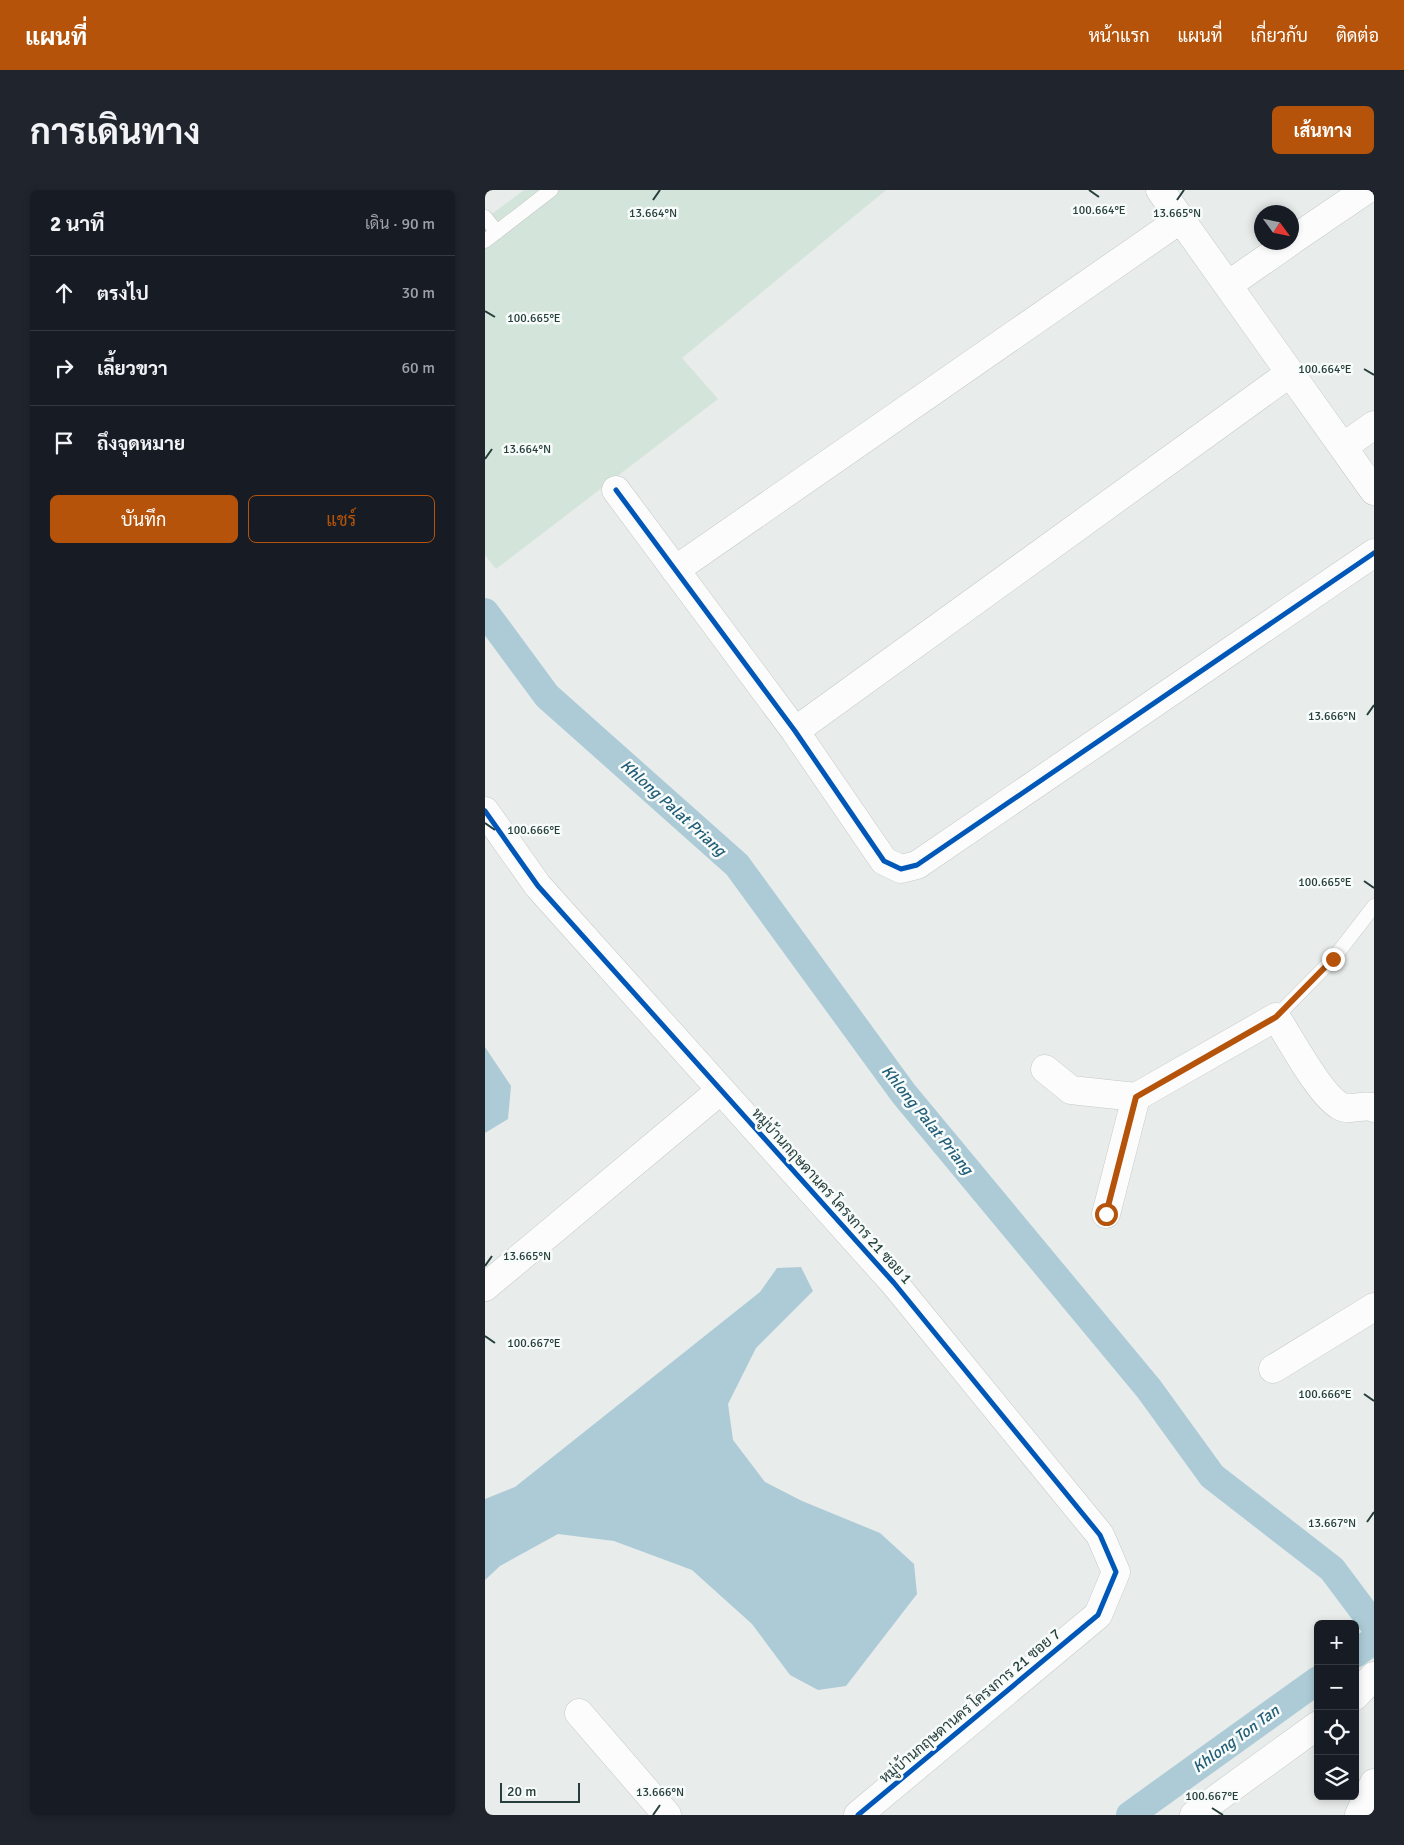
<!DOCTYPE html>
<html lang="th">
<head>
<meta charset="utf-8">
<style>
  body { margin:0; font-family:Signika,Sarabun,sans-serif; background:#20242c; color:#f1f3f6 }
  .controls { position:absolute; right:15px; bottom:15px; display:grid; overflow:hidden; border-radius:8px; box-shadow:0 2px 8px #0003 }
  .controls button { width:45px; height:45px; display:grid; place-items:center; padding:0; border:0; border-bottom:1px solid #363941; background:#171b24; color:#f1f3f6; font:25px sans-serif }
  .compass { position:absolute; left:769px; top:15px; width:45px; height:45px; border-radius:50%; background:#171b24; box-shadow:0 2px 8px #0003; rotate:123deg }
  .scale { position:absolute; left:15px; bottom:12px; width:80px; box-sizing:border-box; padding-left:5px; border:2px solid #263f3c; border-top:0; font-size:14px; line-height:18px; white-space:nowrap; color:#263f3c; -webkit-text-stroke:4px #f7fbf9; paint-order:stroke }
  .stop { position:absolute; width:15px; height:15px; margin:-11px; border:4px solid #b45309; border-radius:50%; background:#fff }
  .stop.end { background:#b45309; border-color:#fff; box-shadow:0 1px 5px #0008 }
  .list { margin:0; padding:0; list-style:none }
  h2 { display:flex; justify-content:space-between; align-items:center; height:65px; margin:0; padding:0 20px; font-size:21px }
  h2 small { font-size:16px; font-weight:400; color:#9ea1a6 }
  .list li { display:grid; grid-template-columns:32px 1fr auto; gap:15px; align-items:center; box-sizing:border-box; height:75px; padding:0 20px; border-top:1px solid #363941 }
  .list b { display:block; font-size:19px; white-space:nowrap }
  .list em { font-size:16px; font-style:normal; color:#9ea1a6 }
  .actions { display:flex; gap:10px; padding:15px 20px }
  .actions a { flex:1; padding:11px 0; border:1px solid #b45309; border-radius:8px; text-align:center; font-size:18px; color:#b45309 }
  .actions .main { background:#b45309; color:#fff }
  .icon { flex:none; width:28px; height:28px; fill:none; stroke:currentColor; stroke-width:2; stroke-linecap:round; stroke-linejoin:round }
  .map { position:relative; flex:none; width:889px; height:1625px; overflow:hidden; border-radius:8px }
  header { display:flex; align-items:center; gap:30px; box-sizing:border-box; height:70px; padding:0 25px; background:#b45309; color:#fff }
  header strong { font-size:24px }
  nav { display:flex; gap:28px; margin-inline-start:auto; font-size:18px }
  .intro { display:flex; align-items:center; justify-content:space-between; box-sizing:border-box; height:120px; padding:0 30px }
  h1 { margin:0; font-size:35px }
  .button { padding:12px 22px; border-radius:8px; background:#b45309; color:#fff; font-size:18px; font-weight:700 }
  main { display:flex; gap:30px; padding:0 30px }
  aside { flex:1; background:#171b24; border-radius:8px; box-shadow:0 2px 8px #0003 }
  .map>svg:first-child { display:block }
</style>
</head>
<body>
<header>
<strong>แผนที่</strong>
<nav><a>หน้าแรก</a><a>แผนที่</a><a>เกี่ยวกับ</a><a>ติดต่อ</a></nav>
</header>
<div class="intro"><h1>การเดินทาง</h1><a class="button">เส้นทาง</a></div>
<main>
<aside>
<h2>2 นาที<small>เดิน · 90 m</small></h2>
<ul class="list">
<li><svg class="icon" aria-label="ahead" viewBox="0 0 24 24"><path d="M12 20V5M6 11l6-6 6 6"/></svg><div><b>ตรงไป</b></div><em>30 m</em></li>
<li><svg class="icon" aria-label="right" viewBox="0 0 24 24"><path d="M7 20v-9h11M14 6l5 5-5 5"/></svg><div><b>เลี้ยวขวา</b></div><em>60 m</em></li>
<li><svg class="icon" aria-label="arrive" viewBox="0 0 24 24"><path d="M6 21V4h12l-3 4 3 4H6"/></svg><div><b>ถึงจุดหมาย</b></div></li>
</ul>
<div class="actions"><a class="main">บันทึก</a><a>แชร์</a></div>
</aside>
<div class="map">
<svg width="889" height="1625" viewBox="0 0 889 1625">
  <rect width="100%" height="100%" fill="#e8eceb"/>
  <path fill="#d3e4da" d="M39,0H401L197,168L233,209L11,379L0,365V29Z"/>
  <path fill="#accbd7" d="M0,857L26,896L23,929L0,943Z
    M316,1077L328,1101L271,1158L243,1214L248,1250L280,1292L317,1311L395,1343L429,1374L432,1404L361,1496L333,1500L305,1485L267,1434L207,1380L129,1351L73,1344L15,1376L0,1390V1309L30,1297L275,1102L292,1078Z"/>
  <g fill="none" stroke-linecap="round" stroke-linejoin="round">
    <path stroke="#accbd7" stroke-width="28" d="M0,422L62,506L252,675L419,904L664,1199L727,1286L847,1379L889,1435
      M870,1464L889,1450
      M645,1625L833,1490"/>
    <g stroke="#c5c9c8" stroke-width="15">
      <path id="service" d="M0,27L12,42
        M0,51L66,0
        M791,827L848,769L889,716"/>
    </g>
    <g stroke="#c5c9c8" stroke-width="29">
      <path id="minor" d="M675,0L889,301
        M806,51L881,0
        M743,95L805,52
        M858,257L889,235
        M131,300L310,541L399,671L416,679L432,675L889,363
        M190,380L696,29
        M310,541L805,183
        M0,621L53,696L409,1093L615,1345L631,1382L613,1425L373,1625
        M560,879L586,900L651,907
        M621,1024L651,907L791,827C805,848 834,904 855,916C866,922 878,913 889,918
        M0,1097L236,900
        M788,1179L889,1117
        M870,1506L889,1486
        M94,1523L182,1625
        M709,1625L833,1535
        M874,1625L889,1593"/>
    </g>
    <use href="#service" stroke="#fcfcfc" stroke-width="14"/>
    <use href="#minor" stroke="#fcfcfc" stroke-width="28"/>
    <g stroke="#f7fbf9" stroke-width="8">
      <path id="cycleway" d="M131,300L310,541L399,671L416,679L432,675L889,363
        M0,621L53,696L409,1093L615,1345L631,1382L613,1425L373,1625"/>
    </g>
    <use href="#cycleway" stroke="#0057b8" stroke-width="5"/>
  </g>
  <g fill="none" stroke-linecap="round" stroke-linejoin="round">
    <path stroke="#b45309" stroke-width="6" d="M621,1024L651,907L791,827L848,769"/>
  </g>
  <path fill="none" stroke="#263f3c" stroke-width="2" d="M604,0L614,7M168,10L175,0M692,10L699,0M0,121L10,127M879,179L889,185M0,269L7,259M882,525L889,515M0,633L10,640M879,691L889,698M0,1076L7,1066M0,1146L10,1153M879,1204L889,1211M882,1332L889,1322M727,1618L738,1625M168,1625L175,1615"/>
  <g text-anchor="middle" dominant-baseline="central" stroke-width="5" stroke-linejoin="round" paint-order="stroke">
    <g font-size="15" fill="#263f3c" stroke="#f7fbf9">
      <text transform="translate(347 1006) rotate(48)">หมู่บ้านกฤษดานคร โครงการ 21 ซอย 1</text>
      <text transform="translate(485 1516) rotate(-40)">หมู่บ้านกฤษดานคร โครงการ 21 ซอย 7</text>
    </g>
    <g font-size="16" font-style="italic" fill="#235e78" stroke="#f7fbf9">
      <text transform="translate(188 618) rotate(42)">Khlong Palat Priang</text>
      <text transform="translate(442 930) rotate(51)">Khlong Palat Priang</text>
      <text transform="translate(751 1549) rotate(-36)">Khlong Ton Tan</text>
    </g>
  </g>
  <g font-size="12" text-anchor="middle" fill="#263f3c" stroke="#f7fbf9" stroke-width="5" stroke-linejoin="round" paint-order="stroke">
    <text x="614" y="24">100.664°E</text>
    <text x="692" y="27">13.665°N</text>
    <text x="168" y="27">13.664°N</text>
    <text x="49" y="132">100.665°E</text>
    <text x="840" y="183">100.664°E</text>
    <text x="42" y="263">13.664°N</text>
    <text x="847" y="530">13.666°N</text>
    <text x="49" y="644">100.666°E</text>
    <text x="840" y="696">100.665°E</text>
    <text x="42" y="1070">13.665°N</text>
    <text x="49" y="1157">100.667°E</text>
    <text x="840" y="1208">100.666°E</text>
    <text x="847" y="1337">13.667°N</text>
    <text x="175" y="1606">13.666°N</text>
    <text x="727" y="1610">100.667°E</text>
  </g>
</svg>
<div class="controls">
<button>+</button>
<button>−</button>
<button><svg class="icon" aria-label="locate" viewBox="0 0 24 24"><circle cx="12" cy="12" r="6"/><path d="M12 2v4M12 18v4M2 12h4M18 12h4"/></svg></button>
<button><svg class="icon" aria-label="layers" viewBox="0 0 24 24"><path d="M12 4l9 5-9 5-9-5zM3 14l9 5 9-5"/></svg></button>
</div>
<svg class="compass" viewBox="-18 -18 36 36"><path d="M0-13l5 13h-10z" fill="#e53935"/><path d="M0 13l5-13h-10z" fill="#9ea1a6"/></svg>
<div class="scale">20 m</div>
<div class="stop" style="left:621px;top:1024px"></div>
<div class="stop end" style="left:848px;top:769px"></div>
</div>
</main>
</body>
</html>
